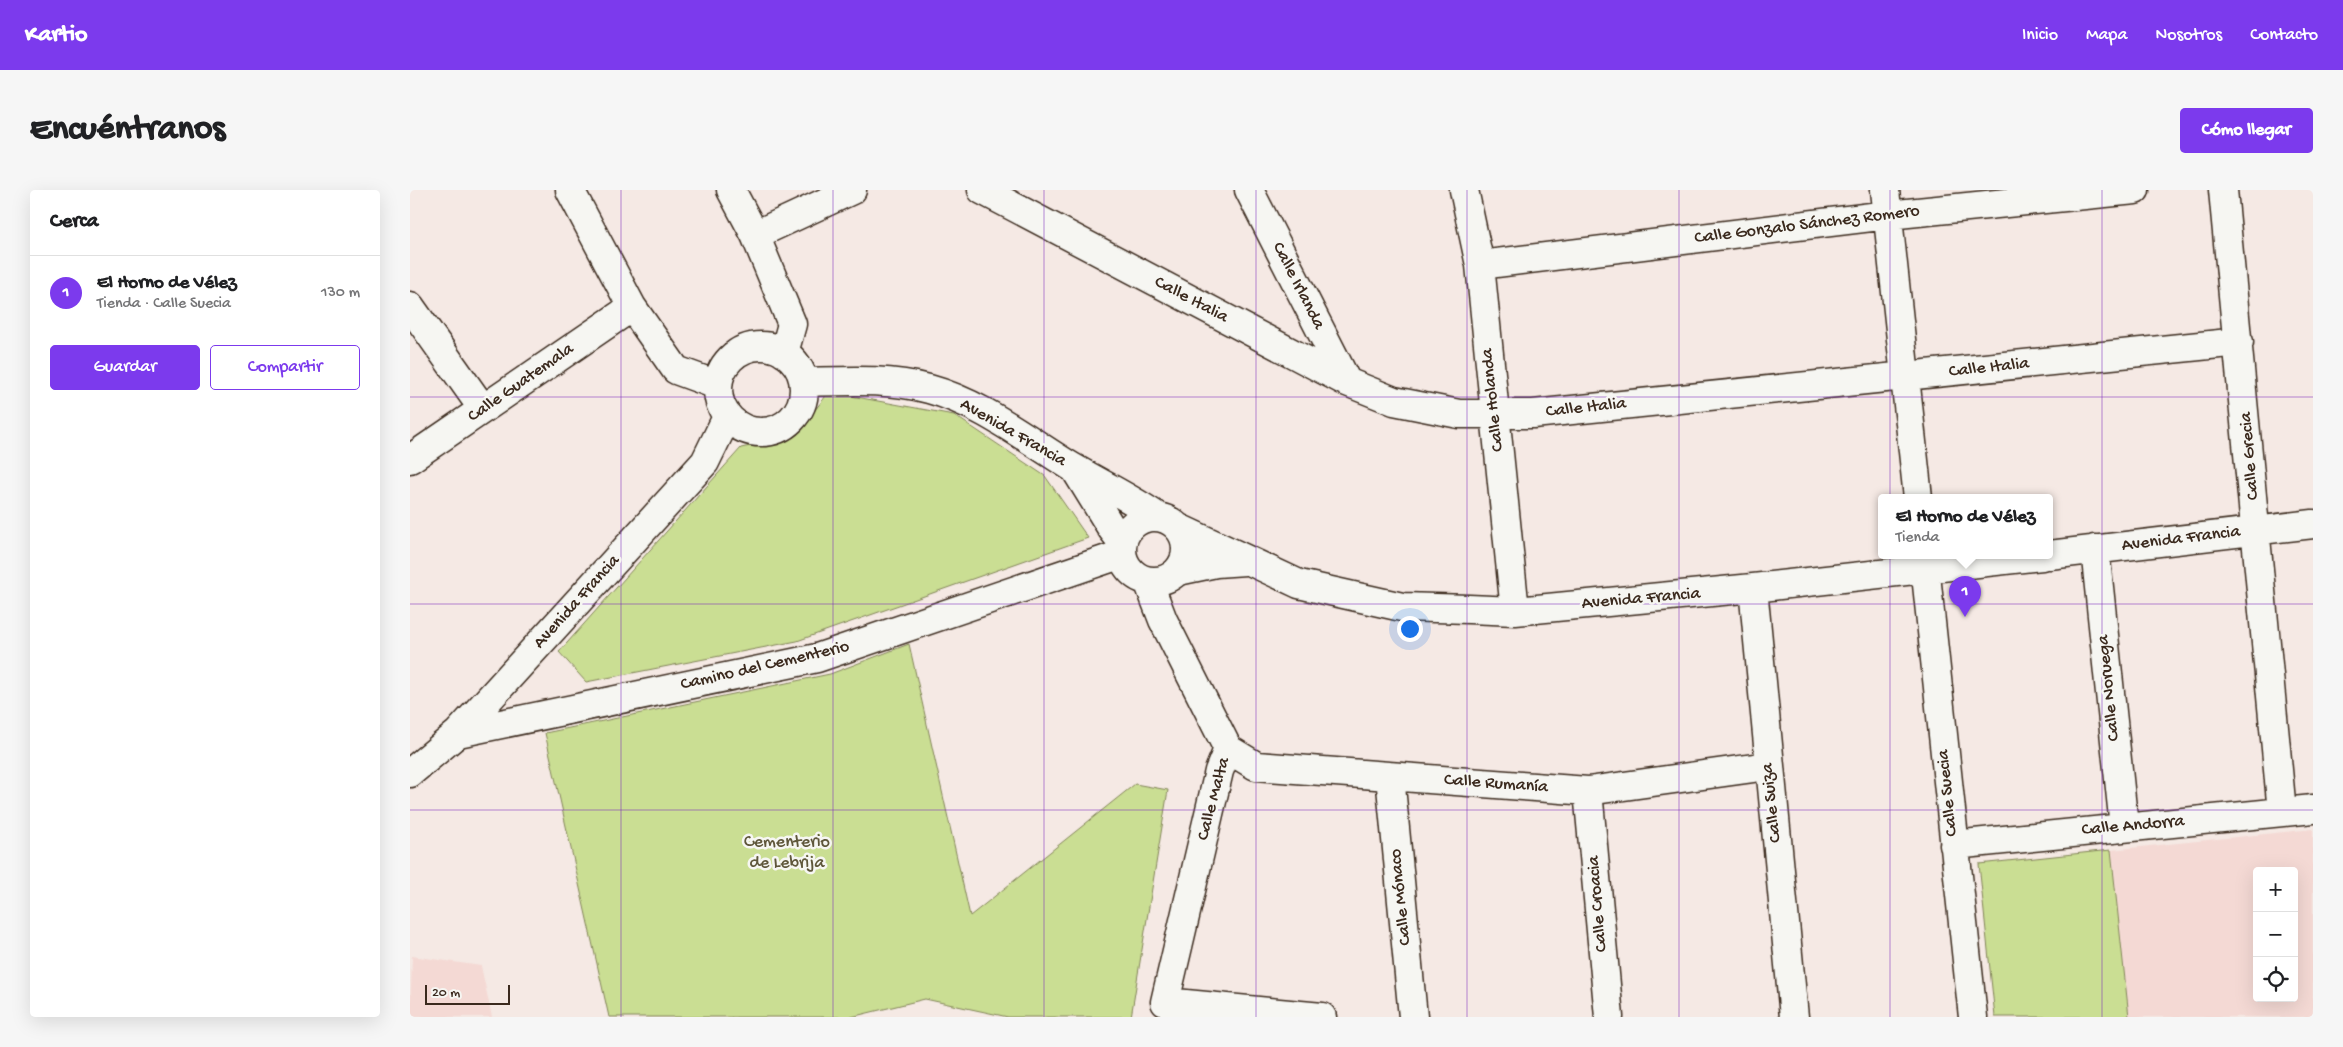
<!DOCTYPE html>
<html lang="es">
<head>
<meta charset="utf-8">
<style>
  body { margin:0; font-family:"Gochi Hand",sans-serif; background:#f6f6f6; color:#202124 }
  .controls { position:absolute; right:15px; bottom:15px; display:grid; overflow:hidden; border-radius:5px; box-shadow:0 5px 20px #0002 }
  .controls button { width:45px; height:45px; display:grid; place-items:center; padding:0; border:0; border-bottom:1px solid #e0e0e0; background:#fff; color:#202124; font:25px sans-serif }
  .scale { position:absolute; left:15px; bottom:12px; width:85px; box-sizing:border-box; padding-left:5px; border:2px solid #3b2a1e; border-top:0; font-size:14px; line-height:18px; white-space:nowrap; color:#3b2a1e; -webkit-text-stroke:4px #f6f6f2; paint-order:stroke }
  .you { position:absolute; left:999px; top:438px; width:18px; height:18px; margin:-12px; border:4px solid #fff; border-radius:50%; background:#1a73e8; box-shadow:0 0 0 8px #1a73e833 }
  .badge { display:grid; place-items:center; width:32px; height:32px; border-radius:50%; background:#7c3aed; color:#fff; font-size:16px; font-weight:700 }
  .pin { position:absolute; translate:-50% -41px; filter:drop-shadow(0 1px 2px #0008) }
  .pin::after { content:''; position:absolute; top:26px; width:18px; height:15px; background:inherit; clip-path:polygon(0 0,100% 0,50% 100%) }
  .popup { position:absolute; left:1468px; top:304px; width:175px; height:65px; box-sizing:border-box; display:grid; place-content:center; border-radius:5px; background:#fff; filter:drop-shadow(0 1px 4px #0005); font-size:16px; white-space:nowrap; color:#757577 }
  .popup b { font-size:19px; color:#202124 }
  .popup::after { content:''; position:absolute; left:50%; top:100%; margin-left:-10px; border:10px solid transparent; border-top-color:#fff }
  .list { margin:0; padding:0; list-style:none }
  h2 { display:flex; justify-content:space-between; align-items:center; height:65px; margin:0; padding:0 20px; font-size:21px }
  h2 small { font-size:16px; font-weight:400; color:#757577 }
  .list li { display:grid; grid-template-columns:32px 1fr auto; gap:15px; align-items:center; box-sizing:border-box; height:75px; padding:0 20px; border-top:1px solid #e0e0e0 }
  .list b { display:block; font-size:19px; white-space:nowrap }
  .list p { margin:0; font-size:16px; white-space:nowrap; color:#757577 }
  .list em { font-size:16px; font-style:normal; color:#757577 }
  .actions { display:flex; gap:10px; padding:15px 20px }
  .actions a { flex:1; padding:11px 0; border:1px solid #7c3aed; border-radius:5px; text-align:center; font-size:18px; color:#7c3aed }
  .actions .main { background:#7c3aed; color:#fff }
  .icon { flex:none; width:28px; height:28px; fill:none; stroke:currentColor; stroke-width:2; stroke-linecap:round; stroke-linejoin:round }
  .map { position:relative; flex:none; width:1903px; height:827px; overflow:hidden; border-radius:5px }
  header { display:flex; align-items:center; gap:30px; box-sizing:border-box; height:70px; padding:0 25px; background:#7c3aed; color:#fff }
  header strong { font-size:24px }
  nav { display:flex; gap:28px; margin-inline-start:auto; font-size:18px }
  .intro { display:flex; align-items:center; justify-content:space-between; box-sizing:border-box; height:120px; padding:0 30px }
  h1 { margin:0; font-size:35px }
  .button { padding:12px 22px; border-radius:5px; background:#7c3aed; color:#fff; font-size:18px; font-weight:700 }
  main { display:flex; gap:30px; padding:0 30px }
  aside { flex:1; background:#fff; border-radius:5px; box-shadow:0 5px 20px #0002 }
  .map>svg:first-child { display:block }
</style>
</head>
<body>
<header>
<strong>Kartio</strong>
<nav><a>Inicio</a><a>Mapa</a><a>Nosotros</a><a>Contacto</a></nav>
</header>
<div class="intro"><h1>Encuéntranos</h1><a class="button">Cómo llegar</a></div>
<main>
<aside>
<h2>Cerca<small></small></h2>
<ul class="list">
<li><span class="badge">1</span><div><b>El Horno de Vélez</b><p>Tienda · Calle Suecia</p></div><em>130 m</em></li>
</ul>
<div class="actions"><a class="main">Guardar</a><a>Compartir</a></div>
</aside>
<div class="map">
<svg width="1903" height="827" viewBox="0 0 1903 827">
  <rect width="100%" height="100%" fill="#f5e9e4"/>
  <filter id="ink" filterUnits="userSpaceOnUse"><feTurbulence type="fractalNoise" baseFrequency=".02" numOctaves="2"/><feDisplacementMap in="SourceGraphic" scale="10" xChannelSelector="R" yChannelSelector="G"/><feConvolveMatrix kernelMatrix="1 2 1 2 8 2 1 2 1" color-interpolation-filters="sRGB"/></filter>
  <g filter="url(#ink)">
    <path fill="#f4d9d4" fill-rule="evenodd" d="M1903,639V827H1719L1701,660ZM1847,681H1884V808H1847Z
      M2,766L71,776L82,827H0Z"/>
    <path fill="#cade93" stroke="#828458" d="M419,202L544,225L635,286L678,348L387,451L176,492L149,462L331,258L384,247Z
      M499,454L560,726L725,594L758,600L721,827H598L515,809L441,827H199L135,543L420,484Z
      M1701,660L1719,827H1585L1569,674Z"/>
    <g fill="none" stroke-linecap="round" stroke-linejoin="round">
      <g stroke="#3b2a1e" stroke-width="31">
        <path id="minor" d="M160,0L222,117L266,180L307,195
          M321,0L345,45L382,134L374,163
          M572,0L937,192L984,211L1049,224H1123L1829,152
          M839,0L937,192
          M1054,0L1070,75L1105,421
          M1475,0L1508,308
          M1813,0L1872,622
          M345,45L442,0
          M1070,75L1478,25L1725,0
          M0,116L73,219
          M308 199a43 43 0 1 1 86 0a43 43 0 1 1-86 0Z
          M394,192C436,191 478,188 519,199C571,213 616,249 662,277C691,294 721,308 748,327
          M0,269L222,117
          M665,279L702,339L712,352
          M712 359a32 32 0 1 1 64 0a32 32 0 1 1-64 0Z
          M769,338L889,394L992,417L1059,419L1105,421L1343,398L1632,366
          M1685,359L1714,637
          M1639,365L1903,334
          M1514,366L1563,827
          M768,381L806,373L835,371
          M738,391L753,430L818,559L809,581L755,812L912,827
          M1343,398L1384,827
          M48,543L407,468L712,364
          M818,559L846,576L1178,601L1358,576
          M0,583L48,543L295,272L317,227
          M980,586L1003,827
          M1178,601L1199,827
          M1544,655L1903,619"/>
      </g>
      <use href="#minor" stroke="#f6f6f2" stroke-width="28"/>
    </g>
  </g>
  <path fill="none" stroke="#7b2cbf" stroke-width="1" stroke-opacity="0.55" d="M211,0V827M423,0V827M634,0V827M846,0V827M1057,0V827M1269,0V827M1480,0V827M1692,0V827M0,207H1903M0,414H1903M0,620H1903"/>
  <g text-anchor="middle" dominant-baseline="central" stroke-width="5" stroke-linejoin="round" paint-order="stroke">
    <g font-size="18" fill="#3b2a1e" stroke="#f6f6f2">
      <text transform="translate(1397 35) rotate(-7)">Calle Gonzalo Sánchez Romero</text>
      <text transform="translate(888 96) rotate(63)">Calle Irlanda</text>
      <text transform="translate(781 110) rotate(28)">Calle Italia</text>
      <text transform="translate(1579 178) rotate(-6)">Calle Italia</text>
      <text transform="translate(111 193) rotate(-35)">Calle Guatemala</text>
      <text transform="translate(1083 210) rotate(-96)">Calle Holanda</text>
      <text transform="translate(1176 218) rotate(-6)">Calle Italia</text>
      <text transform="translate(603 243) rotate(30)">Avenida Francia</text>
      <text transform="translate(1840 266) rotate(-95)">Calle Grecia</text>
      <text transform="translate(1771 349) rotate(-7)">Avenida Francia</text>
      <text transform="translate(1231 409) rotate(-5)">Avenida Francia</text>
      <text transform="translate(167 412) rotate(-48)">Avenida Francia</text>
      <text transform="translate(355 476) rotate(-13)">Camino del Cementerio</text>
      <text transform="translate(1699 498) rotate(-96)">Calle Noruega</text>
      <text transform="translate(1086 594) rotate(4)">Calle Rumanía</text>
      <text transform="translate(1538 603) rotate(-96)">Calle Suecia</text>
      <text transform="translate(804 609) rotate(-75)">Calle Malta</text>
      <text transform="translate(1362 613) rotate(-96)">Calle Suiza</text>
      <text transform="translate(1723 636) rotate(-5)">Calle Andorra</text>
      <text transform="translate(991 707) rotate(-96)">Calle Mónaco</text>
      <text transform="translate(1188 714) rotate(-95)">Calle Croacia</text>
    </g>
    <g font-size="18" fill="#5f573b" stroke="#f6f6f2">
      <text x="377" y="652">Cementerio<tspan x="377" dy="21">de Lebrija</tspan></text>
    </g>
  </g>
</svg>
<div class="controls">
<button>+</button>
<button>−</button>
<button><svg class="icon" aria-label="locate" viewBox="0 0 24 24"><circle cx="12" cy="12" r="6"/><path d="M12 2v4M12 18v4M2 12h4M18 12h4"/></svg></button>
</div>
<div class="scale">20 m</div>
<div class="you"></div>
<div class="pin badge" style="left:1555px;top:427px">1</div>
<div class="popup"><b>El Horno de Vélez</b>Tienda</div>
</div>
</main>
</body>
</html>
